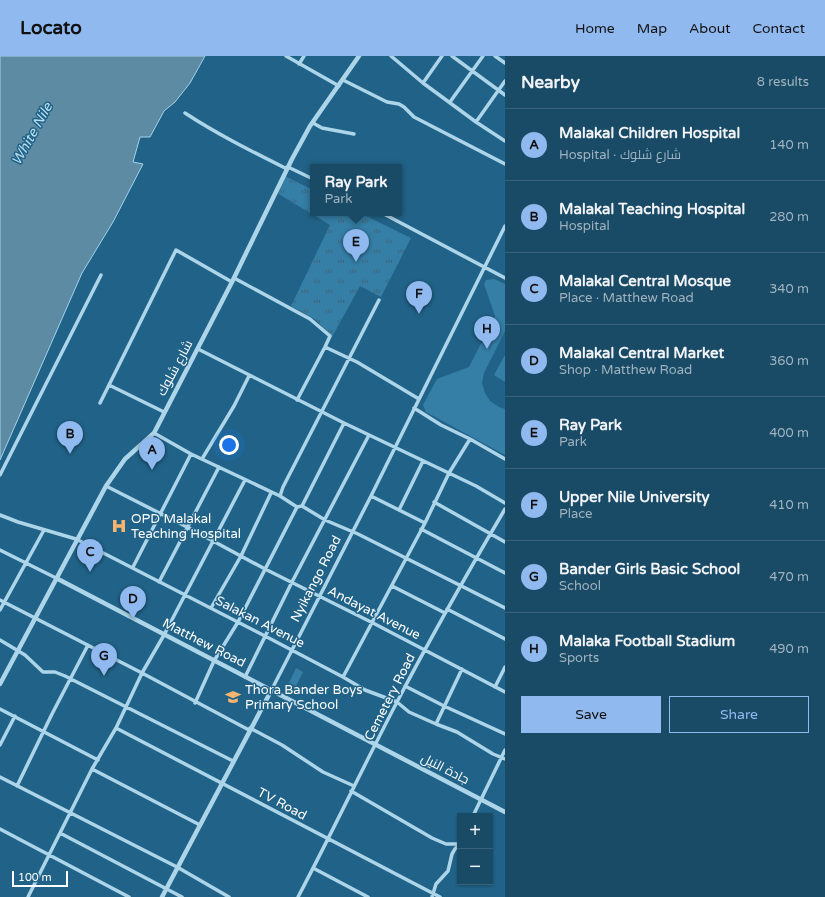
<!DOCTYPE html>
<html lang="en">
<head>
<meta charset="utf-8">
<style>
  body { margin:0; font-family:"Varela Round",Cairo,sans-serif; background:#26546f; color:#f1f3f6 }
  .controls { position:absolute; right:12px; bottom:12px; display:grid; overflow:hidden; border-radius:0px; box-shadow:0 1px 3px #0004 }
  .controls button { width:36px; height:36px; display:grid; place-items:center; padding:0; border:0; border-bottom:1px solid #37627a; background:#194a66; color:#f1f3f6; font:20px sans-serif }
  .scale { position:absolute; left:12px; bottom:10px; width:56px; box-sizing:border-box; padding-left:4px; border:2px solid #fff; border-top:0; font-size:11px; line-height:14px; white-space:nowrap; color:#fff; -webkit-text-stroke:3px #216388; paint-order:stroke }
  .you { position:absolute; left:229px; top:389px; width:14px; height:14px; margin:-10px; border:3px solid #fff; border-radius:50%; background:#1a73e8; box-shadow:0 0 0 6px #1a73e833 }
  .badge { display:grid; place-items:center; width:26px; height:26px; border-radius:50%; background:#90b9f0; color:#111; font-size:13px; font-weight:700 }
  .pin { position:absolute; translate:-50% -33px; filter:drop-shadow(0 1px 2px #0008) }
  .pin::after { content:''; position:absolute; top:21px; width:14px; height:12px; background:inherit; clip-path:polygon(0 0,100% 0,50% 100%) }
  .popup { position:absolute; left:310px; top:108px; width:92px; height:52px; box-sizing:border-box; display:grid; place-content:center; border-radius:0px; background:#194a66; filter:drop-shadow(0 1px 3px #0005); font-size:13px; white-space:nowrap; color:#9fb3bf }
  .popup b { font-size:15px; color:#f1f3f6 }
  .popup::after { content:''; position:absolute; left:50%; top:100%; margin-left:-8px; border:8px solid transparent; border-top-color:#194a66 }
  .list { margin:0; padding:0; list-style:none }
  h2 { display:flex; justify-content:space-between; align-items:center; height:52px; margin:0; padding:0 16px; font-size:17px }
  h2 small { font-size:13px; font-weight:400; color:#9fb3bf }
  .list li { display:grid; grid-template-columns:26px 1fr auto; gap:12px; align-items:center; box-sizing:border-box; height:72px; padding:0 16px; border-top:1px solid #37627a }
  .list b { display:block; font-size:15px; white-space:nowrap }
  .list p { margin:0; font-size:13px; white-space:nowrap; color:#9fb3bf }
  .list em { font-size:13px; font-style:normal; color:#9fb3bf }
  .actions { display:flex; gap:8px; padding:12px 16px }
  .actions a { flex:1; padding:9px 0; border:1px solid #90b9f0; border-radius:0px; text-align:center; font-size:14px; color:#90b9f0 }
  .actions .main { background:#90b9f0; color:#111 }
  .map { position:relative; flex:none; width:505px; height:841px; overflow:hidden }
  header { display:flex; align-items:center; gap:24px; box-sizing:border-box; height:56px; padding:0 20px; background:#90b9f0; color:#111 }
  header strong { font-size:19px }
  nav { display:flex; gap:22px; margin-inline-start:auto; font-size:14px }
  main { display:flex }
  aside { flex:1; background:#194a66 }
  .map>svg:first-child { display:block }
</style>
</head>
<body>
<header>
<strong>Locato</strong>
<nav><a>Home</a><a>Map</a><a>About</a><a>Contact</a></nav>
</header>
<main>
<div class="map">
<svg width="505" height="841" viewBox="0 0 505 841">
  <defs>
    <pattern id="grass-tufts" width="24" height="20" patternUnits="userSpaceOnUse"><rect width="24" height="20" fill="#357ea6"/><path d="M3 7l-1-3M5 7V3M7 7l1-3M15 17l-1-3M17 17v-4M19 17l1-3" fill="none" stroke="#406579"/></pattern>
  </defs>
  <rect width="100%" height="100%" fill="#216388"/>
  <path fill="url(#grass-tufts)" d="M285,120L313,134V157H360L411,182L381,241L360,230L332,281L316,264L291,250L330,169L277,137Z"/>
  <path fill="#357ea6" d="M494,223L505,228V275L484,317L482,327L485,337L490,345L499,351L505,353V399L426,356L423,349L437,323L469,311L495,260L484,228L486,224Z
    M505,299V326L494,319Z
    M296,612L303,616L296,630L289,627Z"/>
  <path fill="#5e8ba4" stroke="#a1d2eb" d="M0,0H205L190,27L175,46L164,55L150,81H140L133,106L143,108L113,166L82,217L0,404Z"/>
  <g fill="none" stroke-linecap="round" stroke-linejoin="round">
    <path stroke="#add5ea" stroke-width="3.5" d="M286,0L339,30
      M391,0L423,27L476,66L505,85
      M452,0L505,39
      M495,0L505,7
      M299,8L304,0
      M343,24L387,46L399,48L404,51L414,61L505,108
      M423,27L442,0
      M450,46L483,0
      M185,57C217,78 251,95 285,112L288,111L313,123
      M476,66L505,25
      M313,67L322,72L354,78
      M382,157L505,222
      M234,222L310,263L330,280L325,291L357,306L419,343
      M198,293L344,367L476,430L505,447
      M109,329L176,194L232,226
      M297,344L325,291
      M100,347L109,329L164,356
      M414,352L441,369L470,383L505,403
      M154,377L191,398L280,440L297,451L302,450L325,464L358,478L505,552
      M202,403L234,350L249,320
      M0,419L101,219
      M106,430L189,472L265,513L373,567L505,636
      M280,440L283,431L379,244
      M371,440L425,467
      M434,446L505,486
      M302,450L344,367
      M399,454L423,405
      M0,459L18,466L76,483L265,580L343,621L365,634L397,646L409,656L436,668L457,676L493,698L505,703
      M421,473L505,517
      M0,494L56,522
      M133,511L191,398
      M159,526L219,411
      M392,530L445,557
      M0,544L142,617L249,674
      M211,552L241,500L271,437
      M447,553L505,583
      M0,554L44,474
      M0,584L25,599L43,616H55L65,620L233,705
      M245,621L292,526L369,379
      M343,621L425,467L449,417L470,383
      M405,630L444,650L505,678
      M495,631L505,611
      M271,635L371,440L505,170
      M195,647L214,605L238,566L297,451
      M0,653L98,704
      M436,668L462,613
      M116,672L440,841
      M250,672L282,689L323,716L354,730
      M0,689L15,660
      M92,713L200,769
      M0,721L177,811L229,841
      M17,730L52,658L88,589
      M351,735L432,782L446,788H460
      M473,760L505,694
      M0,773L129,841
      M60,777L182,841
      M313,812L368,841
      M28,841L92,713L116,672L142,617L164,579L245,424
      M298,841C332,777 363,711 397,646C431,581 468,516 505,453
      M432,841L436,828L448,815L452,798L455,793L460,788"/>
    <path stroke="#add5ea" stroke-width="4.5" d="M56,522L505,756
      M0,628L106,430L125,403L154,377L232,226L292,103L310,70L359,0
      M162,841L271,635"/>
  </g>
  <defs>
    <g id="hospital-bare" transform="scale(1.2)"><path d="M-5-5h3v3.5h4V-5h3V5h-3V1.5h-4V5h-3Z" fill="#f6b46e" stroke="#216388" stroke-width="2.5" paint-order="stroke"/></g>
    <g id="school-bare" transform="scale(1.2)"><path d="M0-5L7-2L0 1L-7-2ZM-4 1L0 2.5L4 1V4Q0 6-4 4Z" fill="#f6b46e" stroke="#216388" stroke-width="2.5" paint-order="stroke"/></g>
  </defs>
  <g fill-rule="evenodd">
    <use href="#hospital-bare" x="119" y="470"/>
    <use href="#school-bare" x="233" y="641"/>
  </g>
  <g text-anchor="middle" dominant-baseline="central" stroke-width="3" stroke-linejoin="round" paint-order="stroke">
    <g font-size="13" fill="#fff" stroke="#216388">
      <text transform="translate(175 312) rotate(-62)">شارع شلوك</text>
      <text transform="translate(316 523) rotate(-63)">Nyikango Road</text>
      <text transform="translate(374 557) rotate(27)">Andayat Avenue</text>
      <text transform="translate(260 566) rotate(27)">Salakan Avenue</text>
      <text transform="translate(204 587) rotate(27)">Matthew Road</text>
      <text transform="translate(390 641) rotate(-63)">Cemetery Road</text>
      <text transform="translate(445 713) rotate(27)">جادة النيل</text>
      <text transform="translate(282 748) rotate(28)">TV Road</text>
    </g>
    <g font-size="13" fill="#fff" stroke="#216388" text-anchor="start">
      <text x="131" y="463">OPD Malakal<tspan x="131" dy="15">Teaching Hospital</tspan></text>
      <text x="245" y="634">Thora Bander Boys<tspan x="245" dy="15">Primary School</tspan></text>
    </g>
    <g font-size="14" font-style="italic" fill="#b8def1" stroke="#216388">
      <text transform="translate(32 78) rotate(-61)">White Nile</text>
    </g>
  </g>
</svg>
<div class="controls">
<button>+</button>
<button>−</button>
</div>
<div class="scale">100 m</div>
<div class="you"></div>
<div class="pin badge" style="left:152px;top:414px">A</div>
<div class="pin badge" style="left:70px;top:398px">B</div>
<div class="pin badge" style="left:90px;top:516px">C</div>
<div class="pin badge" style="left:133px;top:563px">D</div>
<div class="pin badge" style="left:356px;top:206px">E</div>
<div class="popup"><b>Ray Park</b>Park</div>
<div class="pin badge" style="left:419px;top:258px">F</div>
<div class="pin badge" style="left:104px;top:620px">G</div>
<div class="pin badge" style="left:487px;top:293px">H</div>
</div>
<aside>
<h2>Nearby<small>8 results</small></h2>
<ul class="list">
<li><span class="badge">A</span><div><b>Malakal Children Hospital</b><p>Hospital · شارع شلوك</p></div><em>140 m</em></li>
<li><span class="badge">B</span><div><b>Malakal Teaching Hospital</b><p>Hospital</p></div><em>280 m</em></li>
<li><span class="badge">C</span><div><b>Malakal Central Mosque</b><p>Place · Matthew Road</p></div><em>340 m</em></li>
<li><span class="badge">D</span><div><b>Malakal Central Market</b><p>Shop · Matthew Road</p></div><em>360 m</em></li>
<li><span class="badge">E</span><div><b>Ray Park</b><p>Park</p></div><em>400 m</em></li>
<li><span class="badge">F</span><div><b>Upper Nile University</b><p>Place</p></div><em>410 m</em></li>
<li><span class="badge">G</span><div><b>Bander Girls Basic School</b><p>School</p></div><em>470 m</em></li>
<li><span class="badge">H</span><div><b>Malaka Football Stadium</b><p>Sports</p></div><em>490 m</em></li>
</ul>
<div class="actions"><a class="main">Save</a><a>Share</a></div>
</aside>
</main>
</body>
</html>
